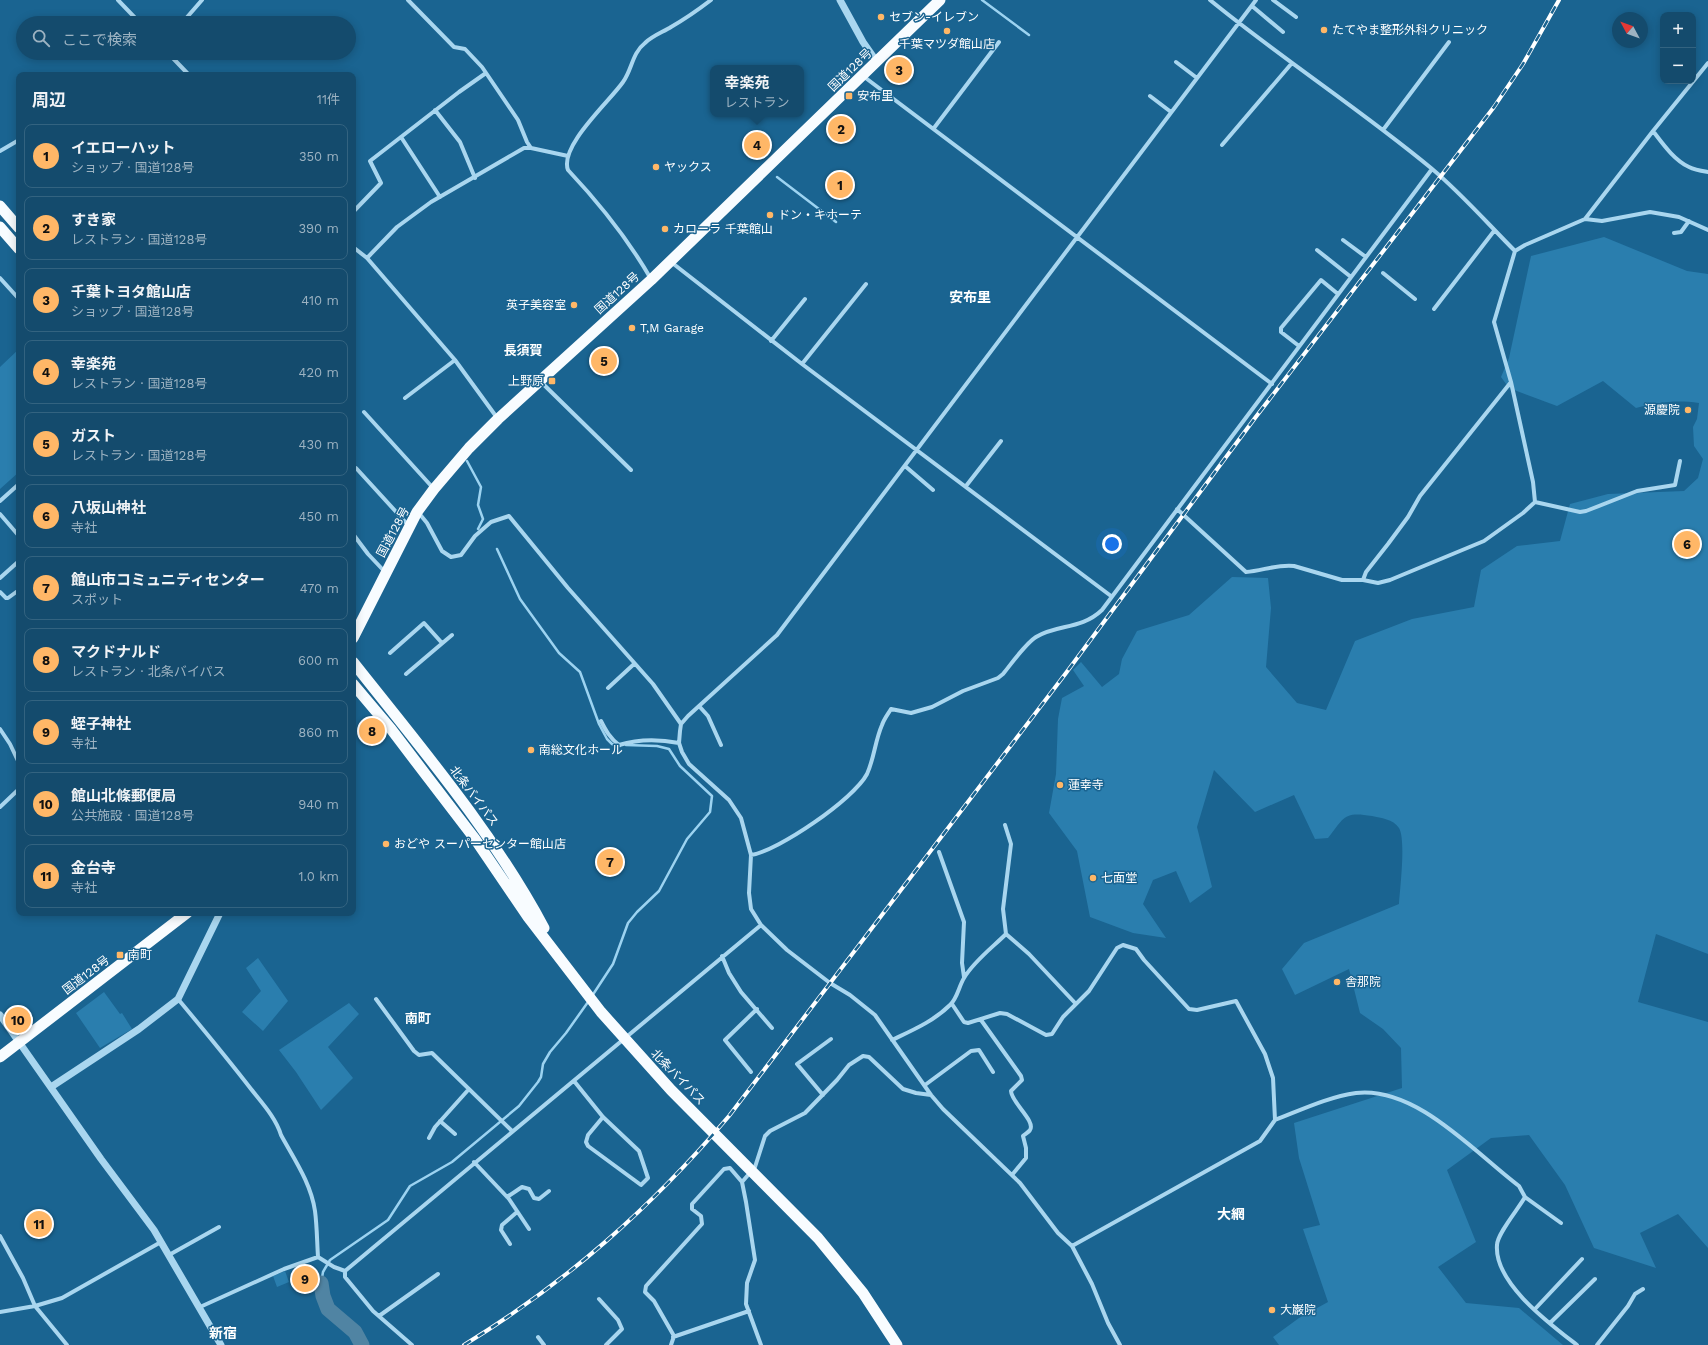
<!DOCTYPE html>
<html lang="ja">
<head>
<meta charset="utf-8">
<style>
  body { margin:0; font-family:"Work Sans","Noto Sans JP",sans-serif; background:#215575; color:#f1f3f6 }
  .controls { position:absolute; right:12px; top:12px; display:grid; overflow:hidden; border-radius:8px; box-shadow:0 2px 10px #0003 }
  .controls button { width:36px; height:36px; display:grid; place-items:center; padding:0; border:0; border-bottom:1px solid #336380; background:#144b6d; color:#f1f3f6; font:20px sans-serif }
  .compass { position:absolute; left:1612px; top:12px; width:36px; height:36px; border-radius:50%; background:#144b6d; box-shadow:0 2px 10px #0003; rotate:311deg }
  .you { position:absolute; left:1112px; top:544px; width:14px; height:14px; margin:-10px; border:3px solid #fff; border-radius:50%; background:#1a73e8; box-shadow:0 0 0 6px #1a73e833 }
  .badge { display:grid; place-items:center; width:26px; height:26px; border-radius:50%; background:#ffb767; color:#111; font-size:13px; font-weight:700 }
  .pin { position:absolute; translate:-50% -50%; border:2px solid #fff; box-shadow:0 1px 4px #0006 }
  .popup { position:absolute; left:710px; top:65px; width:94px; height:52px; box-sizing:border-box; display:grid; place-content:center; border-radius:8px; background:#144b6d; filter:drop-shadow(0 1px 3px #0005); font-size:13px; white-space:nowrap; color:#9db3c2 }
  .popup b { font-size:15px; color:#f1f3f6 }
  .popup::after { content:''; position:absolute; left:50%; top:100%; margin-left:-8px; border:8px solid transparent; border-top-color:#144b6d }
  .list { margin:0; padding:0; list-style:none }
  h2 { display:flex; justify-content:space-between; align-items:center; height:52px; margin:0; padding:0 16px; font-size:17px }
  h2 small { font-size:13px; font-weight:400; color:#9db3c2 }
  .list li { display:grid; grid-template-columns:26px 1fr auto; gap:12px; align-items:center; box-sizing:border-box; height:64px; margin:0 8px 8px; padding:0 8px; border:1px solid #336380; border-radius:8px }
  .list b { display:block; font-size:15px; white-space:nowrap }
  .list p { margin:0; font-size:13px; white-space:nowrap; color:#9db3c2 }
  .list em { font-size:13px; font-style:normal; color:#9db3c2 }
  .icon { flex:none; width:22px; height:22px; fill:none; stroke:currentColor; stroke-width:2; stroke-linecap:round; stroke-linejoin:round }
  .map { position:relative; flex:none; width:1708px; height:1345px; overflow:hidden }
  .search { position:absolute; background:#144b6d; box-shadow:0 2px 10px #0003; left:16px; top:16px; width:340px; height:44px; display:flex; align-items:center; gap:10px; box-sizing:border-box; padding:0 14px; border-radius:22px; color:#9db3c2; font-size:15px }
  .panel { position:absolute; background:#144b6d; box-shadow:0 2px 10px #0003; left:16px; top:72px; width:340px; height:844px; border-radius:8px }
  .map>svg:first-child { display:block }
</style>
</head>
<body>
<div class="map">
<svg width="1708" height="1345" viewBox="0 0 1708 1345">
  <rect width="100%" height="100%" fill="#1a6491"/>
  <path fill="#2a7eae" d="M1604,237L1687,271L1708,274V954L1656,934L1638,1002L1708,1022V1248L1678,1214L1640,1233L1656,1268L1594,1248L1565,1185L1529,1135L1491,1138L1447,1170L1476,1242L1438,1267L1466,1303L1519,1308L1563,1345H1279L1273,1337L1299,1318L1328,1302L1303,1229L1320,1225L1299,1158L1294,1123L1402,1088L1401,1048L1383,1029L1360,1013L1349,969L1295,995L1282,969L1304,943L1399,904C1400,888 1406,840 1399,828C1393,819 1381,818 1372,816C1343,811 1344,818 1328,838L1315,839L1294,795L1255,812L1214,770L1197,827L1212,887L1190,903L1176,871L1153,880L1143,904L1166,938L1133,933L1090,917L1077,851L1049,813L1056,774L1058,719L1062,698L1084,686L1073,670L1081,662L1102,687L1119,674L1122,659L1137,631L1189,615L1232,577L1268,578L1271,608L1266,667L1297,703L1326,710L1355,641L1412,619L1474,607L1481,570L1517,546L1560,541L1570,504L1608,494L1684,491L1698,478L1703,459L1694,446L1693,427L1697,419L1699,403C1676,400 1658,402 1636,408L1603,381L1557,406L1509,388L1501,377L1509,358L1531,256Z
    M19,349V472L0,489V367Z
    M258,958L288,1001L263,1031L242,1012L261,991L246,968Z
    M104,992L120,1014L122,1013L132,1029L100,1048L76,1013Z
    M349,1003L359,1014L328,1047L353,1078L321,1110L296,1072L279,1050Z
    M285,1271L289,1282L277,1287L273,1276Z"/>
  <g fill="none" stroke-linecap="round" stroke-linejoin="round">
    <path stroke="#9cd3f1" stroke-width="2.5" d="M982,0L1029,35
      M777,177L836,222
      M467,461L481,487L478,505L483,519L478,529
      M497,549L520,599L559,653L580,672L599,724L607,739L612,744L620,746
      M592,996L613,964L628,923L637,912L659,891L687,839L710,812L712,796L680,766L669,749L657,746L626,745
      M321,1283L323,1272L330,1260L388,1220L410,1186L452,1162L519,1106L538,1082L541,1077L543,1064L550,1052L566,1033L588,1002"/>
    <path stroke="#5084a3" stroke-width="15" d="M321,1283L323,1296L328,1309L355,1332L362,1345"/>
    <path stroke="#a9d6ef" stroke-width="4" d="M118,0L140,23
      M408,0L454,47L465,49L482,67L518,120L527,142L531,148L568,156
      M1210,0C1282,59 1360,109 1431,168C1461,193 1488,224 1515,251
      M1273,0L1296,17
      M1252,6L1283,32
      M182,23L202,0
      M168,53L189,75
      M1176,62L1197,78
      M81,75L82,74
      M863,76L1272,384
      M1150,96L1171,112
      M435,110L460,142L475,178
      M934,128L999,42
      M1383,130L1449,42
      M1653,131C1663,144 1674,160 1689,167C1695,170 1702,171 1708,172
      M401,137L440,197
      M1222,145L1292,63
      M0,151L19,140
      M353,212L381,183L370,161L459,92L486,73
      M1585,219L1602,221L1650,212L1679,217L1708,230
      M1674,233L1681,232L1689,221
      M1343,240L1366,257
      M353,247L367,258L455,360L498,419
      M1317,250L1351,277
      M367,258L397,227L431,202L524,148H531
      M671,262L802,364L1111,596
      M1383,273L1415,299
      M0,278L19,299
      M651,279C628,239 600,204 568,170C559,146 610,101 623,82C632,70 632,53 645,43C652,36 663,32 671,27C685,19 698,10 711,0
      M1434,309L1494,231
      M771,341L805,299
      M1299,346L1281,332V328L1321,280L1338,294
      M802,364L866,284
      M540,381L631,470
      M405,398L455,360
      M364,412L434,489
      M905,466L933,490
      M356,468L409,526
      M966,486L1001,441
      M0,501L19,484
      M1535,502L1580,512L1586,511L1637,491L1675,485L1680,461
      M1177,509L1246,572C1262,571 1277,564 1294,566L1342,580H1363L1378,583L1390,580L1484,541L1523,513L1535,502L1533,482L1511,382L1494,322L1515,251L1525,245L1585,219L1653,131L1708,63
      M418,512L427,523L442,551L451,557L461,555L475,536L491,522L509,516L568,588L653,684L681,724
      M0,514L19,536
      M353,534L368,554L385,572
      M0,578L19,561
      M1363,580L1366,572L1388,544L1408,517L1420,496L1511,382
      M0,592L6,598H8L19,590
      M390,653L424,623L442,643
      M406,674L452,635
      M608,688L634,664
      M699,706L708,716L721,745
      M601,721C606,731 610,738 619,745C638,739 659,739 679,743
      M0,729L10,744L19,763
      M0,807L19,789
      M1005,825L1011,844L1003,909L1006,934L1029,954L1076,1004
      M939,852L964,922L962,963L964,977
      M751,855C778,851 854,799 867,774C874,759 875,741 882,725C884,719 888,714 891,709L911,713L932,707L963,691L998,678L1003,674C1012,663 1025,644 1036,637C1057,624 1081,630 1102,610L1432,169
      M722,956L729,973L741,992L772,1028
      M178,999C203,1029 227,1058 251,1089C262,1103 276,1118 281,1135C294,1159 311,1183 315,1211C317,1226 317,1242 318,1257
      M376,999L414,1051L419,1055L432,1053L512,1131
      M952,1004L964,1022L968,1023L1000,1013L1007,1014L1046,1035L1052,1034L1063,1017L1089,991L1117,948L1123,945L1136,949L1144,960L1189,1009L1197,1010L1236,1001L1265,1054L1273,1078L1275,1120L1260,1141L1072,1246
      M981,1020L1021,1076L1022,1080L1011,1091C1011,1102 1036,1121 1030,1130C1029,1132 1025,1134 1023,1136L1026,1148V1158L1012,1175
      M892,1040C913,1030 934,1021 950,1005C957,999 959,986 964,978C974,961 993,947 1006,934
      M751,1072L725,1040L757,1009
      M574,1081L603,1117L639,1151L648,1178L641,1185L588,1146L586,1142L588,1135L603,1117
      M925,1085L971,1051L979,1050L993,1072
      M823,1095L797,1064L831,1039
      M1275,1120C1301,1110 1328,1097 1356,1093C1416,1086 1474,1152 1519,1186L1525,1197L1561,1223
      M440,1121L455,1134
      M429,1138L435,1127L469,1089
      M474,1162L509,1199L529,1229
      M742,1182L755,1167L765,1136L770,1131L805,1113L837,1080L849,1065L863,1056L869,1057L903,1089L916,1093L931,1095
      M507,1197L522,1187L529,1189L534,1198L539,1199L549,1191
      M1525,1197C1519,1208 1497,1234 1497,1245C1494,1283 1550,1324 1577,1345
      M0,1236L23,1278L35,1306L67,1345
      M510,1244L501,1230L502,1225L517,1212
      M169,1255L219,1227
      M318,1257L334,1267L345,1271
      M345,1271L761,925
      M345,1271V1277L373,1311L412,1345
      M599,1299L618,1320L622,1329L606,1345
      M200,1307L284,1269L318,1257
      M1535,1309L1582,1259
      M0,1312L35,1306L62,1298L161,1242
      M379,1316L438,1274
      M1550,1323L1595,1279
      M538,1337L544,1345
      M673,1337L749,1311
      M671,1345L674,1336L654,1301L645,1292L646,1286L702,1224L701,1216L692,1209V1204L724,1169L730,1168L742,1182L746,1202L755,1260L747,1283L746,1304L761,1345
      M1120,1345L1108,1323L1092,1284L1072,1246L1058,1233L1020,1183L943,1109L931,1095L875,1015L850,995L830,983L787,950L761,925L751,909L749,893L751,855L741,818L729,800L689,764L682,752L679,743L680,731L681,724L688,716L777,635L1256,0
      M1597,1345L1628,1306L1635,1294L1643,1289"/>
    <path stroke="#a9d6ef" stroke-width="7" d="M840,0L863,42L877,62
      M0,1015L101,1159L154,1230L221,1345
      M51,1087L139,1029L178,999L220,913"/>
    <path stroke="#f8fcff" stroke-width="11" d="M0,206L19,228
      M0,227L19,249
      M353,638L417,512L434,489L469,448L498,419L651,280L940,0
      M353,662C421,748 492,831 544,928
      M353,684L391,729L426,775L475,839L528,917L601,1012L671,1090L818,1238L863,1293L897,1345
      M0,1057L187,913"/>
    <g stroke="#fff" stroke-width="4">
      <path id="rail" d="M464,1345C567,1282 651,1208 729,1116L1066,673L1255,418L1494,107L1523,64L1559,0"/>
    </g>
    <use href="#rail" stroke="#1a6491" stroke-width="2.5" stroke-dasharray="8" stroke-linecap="butt"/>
  </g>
  <g fill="#ffb767" stroke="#1a6491" stroke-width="1.5">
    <circle cx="881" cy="17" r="4"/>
    <circle cx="1324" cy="30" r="4"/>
    <circle cx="947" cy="31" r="4"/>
    <rect x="845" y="92" width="8" height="8" rx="2"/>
    <circle cx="656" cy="167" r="4"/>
    <circle cx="770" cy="215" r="4"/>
    <circle cx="665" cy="229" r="4"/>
    <circle cx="574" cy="305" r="4"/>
    <circle cx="632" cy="328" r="4"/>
    <rect x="548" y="377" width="8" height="8" rx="2"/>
    <circle cx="1688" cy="410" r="4"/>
    <circle cx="531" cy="750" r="4"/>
    <circle cx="1060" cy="785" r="4"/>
    <circle cx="386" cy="844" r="4"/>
    <circle cx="1093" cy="878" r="4"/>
    <rect x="116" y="951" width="8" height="8" rx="2"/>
    <circle cx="1337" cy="982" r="4"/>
    <circle cx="1272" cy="1310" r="4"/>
  </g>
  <g text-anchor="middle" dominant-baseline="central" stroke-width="3" stroke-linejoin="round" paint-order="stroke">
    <g font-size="12" fill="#fff" stroke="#1a6491" text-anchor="start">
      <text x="889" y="17">セブン-イレブン</text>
      <text x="1332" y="30">たてやま整形外科クリニック</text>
      <text x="947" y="44" text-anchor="middle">千葉マツダ館山店</text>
      <text x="857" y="96">安布里</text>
      <text x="664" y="167">ヤックス</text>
      <text x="778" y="215">ドン・キホーテ</text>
      <text x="673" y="229">カローラ 千葉館山</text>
      <text x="566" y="305" text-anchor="end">英子美容室</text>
      <text x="640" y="328">T,M Garage</text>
      <text x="544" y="381" text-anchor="end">上野原</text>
      <text x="1680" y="410" text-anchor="end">源慶院</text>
      <text x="539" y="750">南総文化ホール</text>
      <text x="1068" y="785">蓮幸寺</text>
      <text x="394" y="844">おどや スーパーセンター館山店</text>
      <text x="1101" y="878">七面堂</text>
      <text x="128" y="955">南町</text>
      <text x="1345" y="982">舎那院</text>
      <text x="1280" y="1310">大巌院</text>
    </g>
    <g font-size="12" fill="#fff" stroke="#1a6491">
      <text transform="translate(850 70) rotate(-44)">国道128号</text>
      <text transform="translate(617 293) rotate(-42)">国道128号</text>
      <text transform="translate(393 532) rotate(-62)">国道128号</text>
      <text transform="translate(474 796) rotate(53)">北条バイパス</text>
      <text transform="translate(86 975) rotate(-37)">国道128号</text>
      <text transform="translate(678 1077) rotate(46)">北条バイパス</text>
    </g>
    <g font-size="13" font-weight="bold" fill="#fff" stroke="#1a6491">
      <text x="523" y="350">長須賀</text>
      <text x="418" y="1018">南町</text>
    </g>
    <g font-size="14" font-weight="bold" fill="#fff" stroke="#1a6491">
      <text x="970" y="297">安布里</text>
      <text x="1231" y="1214">大網</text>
      <text x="223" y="1333">新宿</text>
    </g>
  </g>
</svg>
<div class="controls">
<button>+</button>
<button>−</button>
</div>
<svg class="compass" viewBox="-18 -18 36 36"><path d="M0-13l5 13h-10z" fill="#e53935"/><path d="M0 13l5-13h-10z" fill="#9db3c2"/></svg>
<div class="you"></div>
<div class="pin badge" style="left:840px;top:185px">1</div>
<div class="pin badge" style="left:841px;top:129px">2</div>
<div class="pin badge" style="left:899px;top:70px">3</div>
<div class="pin badge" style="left:757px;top:145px">4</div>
<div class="popup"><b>幸楽苑</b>レストラン</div>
<div class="pin badge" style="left:604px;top:361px">5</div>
<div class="pin badge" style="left:1687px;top:544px">6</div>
<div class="pin badge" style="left:610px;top:862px">7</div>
<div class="pin badge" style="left:372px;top:731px">8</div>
<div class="pin badge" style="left:305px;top:1279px">9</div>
<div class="pin badge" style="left:18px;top:1020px">10</div>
<div class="pin badge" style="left:39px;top:1224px">11</div>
<div class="search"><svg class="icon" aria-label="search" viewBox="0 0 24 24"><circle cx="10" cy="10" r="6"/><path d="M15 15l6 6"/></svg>ここで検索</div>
<section class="panel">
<h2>周辺<small>11件</small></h2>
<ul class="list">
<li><span class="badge">1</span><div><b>イエローハット</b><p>ショップ · 国道128号</p></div><em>350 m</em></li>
<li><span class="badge">2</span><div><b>すき家</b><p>レストラン · 国道128号</p></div><em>390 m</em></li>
<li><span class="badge">3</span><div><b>千葉トヨタ館山店</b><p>ショップ · 国道128号</p></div><em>410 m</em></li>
<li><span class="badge">4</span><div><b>幸楽苑</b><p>レストラン · 国道128号</p></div><em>420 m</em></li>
<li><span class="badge">5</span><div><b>ガスト</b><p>レストラン · 国道128号</p></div><em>430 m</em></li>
<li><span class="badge">6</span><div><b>八坂山神社</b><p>寺社</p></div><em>450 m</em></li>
<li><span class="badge">7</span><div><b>館山市コミュニティセンター</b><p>スポット</p></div><em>470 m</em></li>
<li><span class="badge">8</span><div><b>マクドナルド</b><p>レストラン · 北条バイパス</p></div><em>600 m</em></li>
<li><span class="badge">9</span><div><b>蛭子神社</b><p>寺社</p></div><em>860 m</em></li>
<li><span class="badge">10</span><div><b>館山北條郵便局</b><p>公共施設 · 国道128号</p></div><em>940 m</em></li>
<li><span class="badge">11</span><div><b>金台寺</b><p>寺社</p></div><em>1.0 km</em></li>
</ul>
</section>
</div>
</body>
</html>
